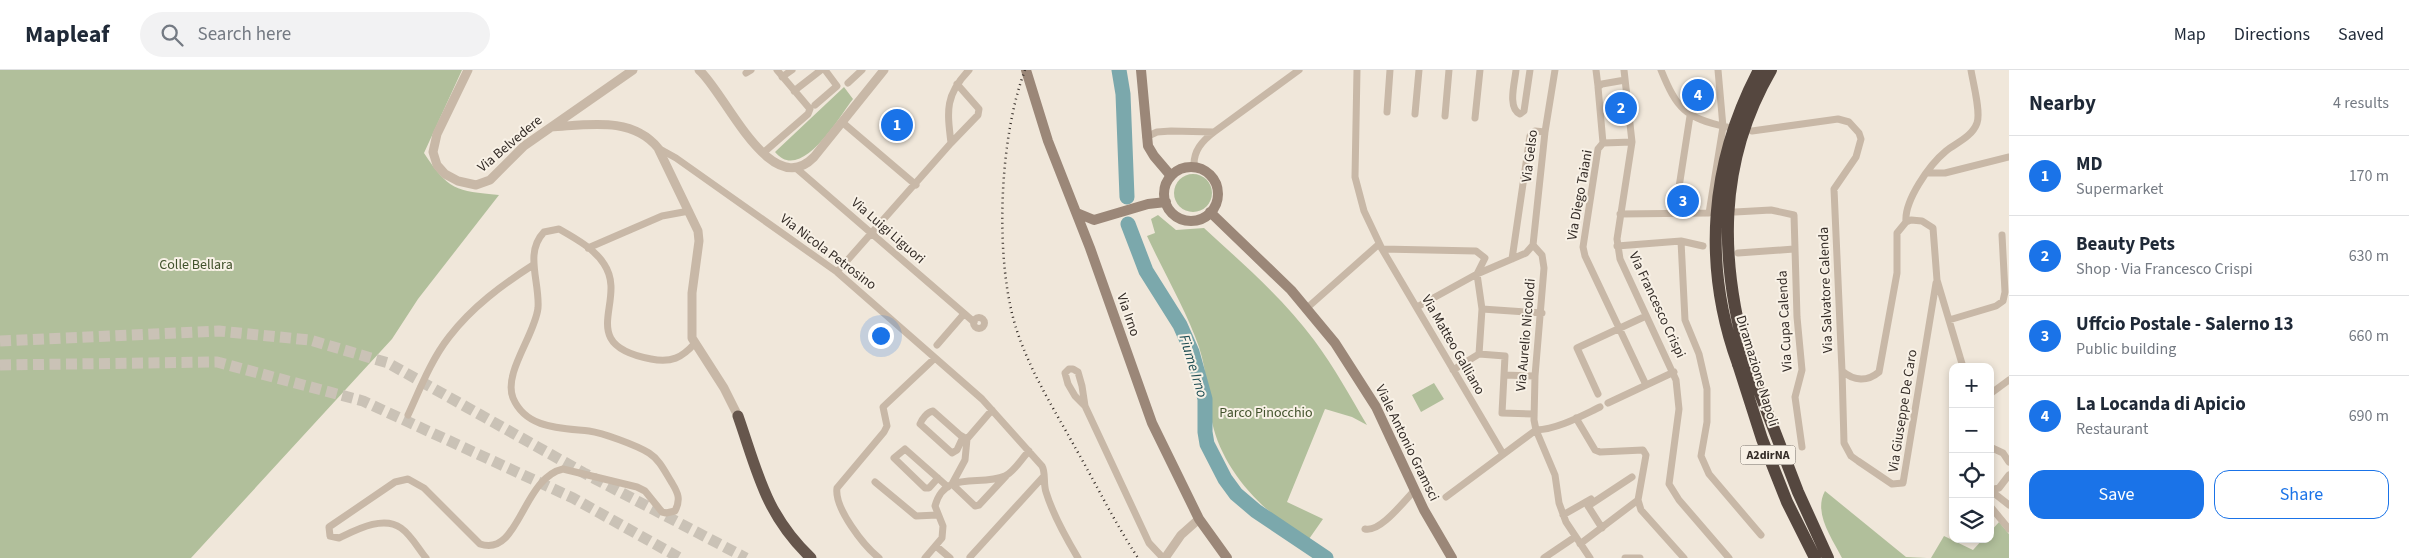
<!DOCTYPE html>
<html lang="en">
<head>
<meta charset="utf-8">
<style>
  body { margin:0; font-family:"Source Sans 3",sans-serif; background:#f2f2f3; color:#1f2937 }
  .controls { position:absolute; right:15px; bottom:15px; display:grid; overflow:hidden; border-radius:10px; box-shadow:0 2px 8px #0003 }
  .controls button { width:45px; height:45px; display:grid; place-items:center; padding:0; border:0; border-bottom:1px solid #e0e1e3; background:#fff; color:#1f2937; font:25px sans-serif }
  .you { position:absolute; left:880px; top:265px; width:18px; height:18px; margin:-12px; border:4px solid #fff; border-radius:50%; background:#1a73e8; box-shadow:0 0 0 8px #1a73e833 }
  .badge { display:grid; place-items:center; width:32px; height:32px; border-radius:50%; background:#1a73e8; color:#fff; font-size:16px; font-weight:700 }
  .pin { position:absolute; translate:-50% -50%; border:2px solid #fff; box-shadow:0 1px 5px #0006 }
  .list { margin:0; padding:0; list-style:none }
  h2 { display:flex; justify-content:space-between; align-items:center; height:65px; margin:0; padding:0 20px; font-size:21px }
  h2 small { font-size:16px; font-weight:400; color:#747a83 }
  .list li { display:grid; grid-template-columns:32px 1fr auto; gap:15px; align-items:center; box-sizing:border-box; height:80px; padding:0 20px; border-top:1px solid #e0e1e3 }
  .list b { display:block; font-size:19px; white-space:nowrap }
  .list p { margin:0; font-size:16px; white-space:nowrap; color:#747a83 }
  .list em { font-size:16px; font-style:normal; color:#747a83 }
  .actions { display:flex; gap:10px; padding:15px 20px }
  .actions a { flex:1; padding:11px 0; border:1px solid #1a73e8; border-radius:15px; text-align:center; font-size:18px; color:#1a73e8 }
  .actions .main { background:#1a73e8; color:#fff }
  .icon { flex:none; width:28px; height:28px; fill:none; stroke:currentColor; stroke-width:2; stroke-linecap:round; stroke-linejoin:round }
  .map { position:relative; flex:none; width:2009px; height:488px; overflow:hidden }
  header { display:flex; align-items:center; gap:30px; box-sizing:border-box; height:70px; padding:0 25px; background:#fff; border-bottom:1px solid #e0e1e3 }
  header strong { font-size:24px }
  nav { display:flex; gap:28px; margin-inline-start:auto; font-size:18px }
  .search { width:350px; height:45px; background:#f2f2f3; display:flex; align-items:center; gap:12px; box-sizing:border-box; padding:0 18px; border-radius:28px; color:#747a83; font-size:19px }
  main { display:flex }
  aside { flex:1; background:#fff }
  .map>svg:first-child { display:block }
</style>
</head>
<body>
<header>
<strong>Mapleaf</strong>
<div class="search"><svg class="icon" aria-label="search" viewBox="0 0 24 24"><circle cx="10" cy="10" r="6"/><path d="M15 15l6 6"/></svg>Search here</div>
<nav><a>Map</a><a>Directions</a><a>Saved</a></nav>
</header>
<main>
<div class="map">
<svg width="2009" height="488" viewBox="0 0 2009 488">
  <rect width="100%" height="100%" fill="#f0e7da"/>
  <path fill="#b1bf9b" d="M0,0H462L424,83C448,120 456,121 499,125L418,229L392,269L191,488H0Z
    M844,17L853,29C839,47 801,114 775,82Z
    M1174 123a19 19 0 1 1 38 0a19 19 0 1 1-38 0Z
    M1158,145L1176,160L1204,158C1242,193 1283,228 1314,270C1334,297 1350,326 1367,355L1352,347L1325,339L1287,432L1323,449L1309,469C1265,445 1223,402 1212,352C1206,326 1208,304 1199,277C1187,242 1163,201 1147,166L1155,163L1151,149Z
    M1434,313L1444,329L1421,342L1412,325Z
    M1825,421L1906,487L1927,488H1842C1832,468 1813,443 1825,421Z
    M1999,452L2009,464V488H1931L1944,466L1973,480L1983,469H1990V462Z"/>
  <g fill="none" stroke-linecap="round" stroke-linejoin="round">
    <path stroke="#7ba8ac" stroke-width="15" d="M1119,0L1123,24L1127,127
      M1128,154L1146,201L1180,255L1192,282L1205,329V362L1207,374L1225,409L1236,424L1256,441L1326,488"/>
    <path stroke="#cac2b6" stroke-width="11" stroke-dasharray="11 5.5" stroke-linecap="butt" d="M0,271L219,261L310,270L388,293L584,403L746,488
      M0,295L217,292L363,331L573,428L680,488"/>
    <path stroke="#c8b8a7" stroke-width="7" d="M1357,0L1355,107L1364,141L1382,179L1503,384
      M1516,0C1515,12 1507,38 1520,44L1524,41L1530,0
      M1596,0L1598,16
      M1624,0L1632,72L1617,169L1620,189L1676,310L1679,339L1669,414L1679,430L1729,488
      M1661,0C1677,39 1685,48 1727,57
      M746,3L751,0
      M782,7L792,0
      M1625,10L1602,14L1598,17L1603,73L1598,79L1583,177L1585,186L1646,315
      M848,13L862,0
      M794,21L821,0
      M815,35L837,16L825,0
      M1387,42L1390,0
      M1415,44L1419,0
      M1445,46L1449,0
      M1475,48L1480,0
      M842,52L916,115
      M1752,61L1838,49L1849,52L1859,63L1861,69L1856,87L1834,119L1842,301C1854,311 1867,312 1879,302L1897,203V163L1906,152L1911,150L1922,151L1933,158L1937,210L1963,297
      M1146,67L1157,62L1171,61L1214,62L1299,0
      M951,73L978,45L979,39L957,14
      M1603,73L1632,72
      M658,78L676,88L837,202L982,329L1042,396C1046,403 1043,413 1046,422C1053,445 1066,468 1078,488
      M763,83L808,44L810,39L777,0
      M1194,97C1193,81 1202,71 1214,62
      M796,98L974,252
      M1927,103H1945L2009,87
      M1735,142L1771,140L1794,145L1797,247L1802,300L1795,327L1802,377
      M1675,143L1690,46
      M1620,144L1709,143L1723,57L1718,0
      M1906,152C1904,131 1929,95 1946,81C1956,73 1972,67 1977,53C1981,42 1973,13 1971,0
      M1681,171L1685,250L1699,284L1707,319V352L1701,386L1709,404L1761,465
      M1533,175L1542,185L1544,198L1535,306L1534,350L1536,360L1555,405L1559,433L1566,452L1590,488
      M1533,175L1545,62L1555,0
      M1617,176L1681,171L1703,176
      M588,178L662,146L689,141
      M1382,179L1476,181L1485,188L1477,204
      M1738,183L1794,179
      M1512,189L1530,66L1535,61L1545,62
      M837,202L951,73C947,40 945,25 969,0
      M1417,237L1477,204L1526,183L1533,175
      M1307,238L1379,174
      M1482,239L1542,243
      M973.5 253a5.5 5.5 0 1 1 11 0a5.5 5.5 0 1 1-11 0Z
      M1949,250L1996,236L2003,231L2005,222L2002,165
      M937,275L963,245
      M1479,284L1505,286L1502,343L1533,344
      M1453,300L1479,284L1482,239L1477,204
      M1842,300L1844,373L1851,386L1858,391L1892,414L1903,413L1936,213
      M1504,305L1535,306
      M1598,324L1577,278L1646,246
      M1990,324L2009,310
      M1608,333L1674,302
      M1085,336L1082,316L1078,302L1073,299H1069L1065,303L1068,314L1075,326L1085,336L1149,473L1163,488
      M992,340L967,369L965,390L952,414L975,436L979,435L1006,406
      M408,345C420,319 431,290 449,267C472,237 502,215 533,195
      M1576,348L1595,380L1600,382L1643,380L1646,385L1638,430L1641,440L1684,488
      M1536,360C1558,359 1581,346 1600,337
      M963,367L957,380L952,383L920,354C922,349 927,342 933,341L960,365L967,369
      M1990,377L2003,383L2009,392
      M938,408L929,418H925L894,388L905,379L948,417
      M875,412L916,446L937,445
      M1990,420L1999,418L2009,405
      M1446,427L1536,360
      M1990,436L2009,459
      M1563,445L1591,429
      M1602,458L1588,436L1632,407
      M1365,459C1380,463 1404,431 1415,420
      M1580,474L1638,430
      M936,476L950,488
      M970,487L1043,407
      M426,488C418,478 411,465 401,458C383,445 356,460 339,468L330,466L329,457L395,412L408,409L424,418L480,474C519,488 522,408 563,399L637,417L645,421L662,442L666,443L675,441C681,429 678,423 672,413C665,402 660,390 649,383C636,375 603,363 589,361C561,358 526,359 513,328C503,303 535,265 538,238C540,212 524,183 544,162L559,159C573,167 595,179 604,194C629,231 573,274 651,289C671,293 682,288 695,273
      M879,488C864,476 834,438 837,418L884,362L887,356L883,337L935,288
      M925,488L942,468L943,456L935,436C945,399 980,417 1005,406C1014,402 1022,388 1029,381
      M1544,488L1575,467
      M1625,488H1640"/>
    <path stroke="#c8b8a7" stroke-width="9" d="M468,0L437,64L433,82L437,95L445,104L458,111L476,115L490,110L524,76L633,0
      M699,0C725,22 770,132 814,87L884,0
      M551,57C588,55 632,46 658,78L698,161L699,171L692,223V268L724,318L738,346
      M1165,488L1181,465L1199,449"/>
    <path stroke="#9b8778" stroke-width="10" d="M1026,0L1048,71L1090,178L1152,353L1199,449L1227,488
      M1141,0L1148,76L1154,86L1171,106
      M1164 124a27 27 0 1 1 54 0a27 27 0 1 1-54 0Z
      M1210,142L1291,220L1335,273L1376,337L1424,440L1452,488
      M1077,143L1094,150L1148,134L1166,132"/>
    <path stroke="#66564c" stroke-width="11" d="M738,346C758,403 765,444 811,488"/>
    <path stroke="#55473f" stroke-width="12" d="M1748,292L1798,422L1828,488
      M1738,294L1762,369L1787,432L1815,488"/>
    <path stroke="#342c27" stroke-width="2.5" stroke-dasharray="1 4" stroke-linecap="butt" d="M1025,0C999,68 994,192 1017,261C1031,303 1055,341 1076,379C1097,416 1115,453 1138,488"/>
    <path stroke="#c8b8a7" stroke-width="7" d="M1990,420L2009,435"/>
    <path stroke="#55473f" stroke-width="12" d="M1748,292C1719,191 1717,93 1771,0
      M1738,294C1702,195 1710,93 1759,0"/>
  </g>
  <g text-anchor="middle" dominant-baseline="central" stroke-width="4" stroke-linejoin="round" paint-order="stroke">
    <rect fill="#f8f1e6" stroke="#6f6760" stroke-width="1" x="1740.5" y="375.5" width="55" height="19" rx="4"/>
    <g font-size="12" font-weight="bold" fill="#342c27">
      <text x="1768" y="385">A2dirNA</text>
    </g>
    <g font-size="14" fill="#342c27" stroke="#f8f1e6">
      <text transform="translate(510 74) rotate(-40)">Via Belvedere</text>
      <text transform="translate(1530 86) rotate(-83)">Via Gelso</text>
      <text transform="translate(1580 125) rotate(-80)">Via Diego Taiani</text>
      <text transform="translate(888 161) rotate(41)">Via Luigi Liguori</text>
      <text transform="translate(828 182) rotate(37)">Via Nicola Petrosino</text>
      <text transform="translate(1826 220) rotate(-92)">Via Salvatore Calenda</text>
      <text transform="translate(1657 235) rotate(65)">Via Francesco Crispi</text>
      <text transform="translate(1128 245) rotate(71)">Via Irno</text>
      <text transform="translate(1785 251) rotate(-93)">Via Cupa Calenda</text>
      <text transform="translate(1526 265) rotate(-85)">Via Aurelio Nicolodi</text>
      <text transform="translate(1453 275) rotate(60)">Via Matteo Galliano</text>
      <text transform="translate(1757 301) rotate(73)">Diramazione Napoli</text>
      <text transform="translate(1903 341) rotate(-81)">Via Giuseppe De Caro</text>
      <text transform="translate(1407 373) rotate(64)">Viale Antonio Gramsci</text>
    </g>
    <g font-size="14" fill="#42522c" stroke="#f8f1e6">
      <text x="196" y="195">Colle Bellara</text>
      <text x="1266" y="343">Parco Pinocchio</text>
    </g>
    <g font-size="15" font-style="italic" fill="#1f4e54" stroke="#f8f1e6">
      <text transform="translate(1193 296) rotate(73)">Fiume Irno</text>
    </g>
  </g>
</svg>
<div class="controls">
<button>+</button>
<button>−</button>
<button><svg class="icon" aria-label="locate" viewBox="0 0 24 24"><circle cx="12" cy="12" r="6"/><path d="M12 2v4M12 18v4M2 12h4M18 12h4"/></svg></button>
<button><svg class="icon" aria-label="layers" viewBox="0 0 24 24"><path d="M12 4l9 5-9 5-9-5zM3 14l9 5 9-5"/></svg></button>
</div>
<div class="you"></div>
<div class="pin badge" style="left:897px;top:55px">1</div>
<div class="pin badge" style="left:1621px;top:38px">2</div>
<div class="pin badge" style="left:1683px;top:131px">3</div>
<div class="pin badge" style="left:1698px;top:25px">4</div>
</div>
<aside>
<h2>Nearby<small>4 results</small></h2>
<ul class="list">
<li><span class="badge">1</span><div><b>MD</b><p>Supermarket</p></div><em>170 m</em></li>
<li><span class="badge">2</span><div><b>Beauty Pets</b><p>Shop · Via Francesco Crispi</p></div><em>630 m</em></li>
<li><span class="badge">3</span><div><b>Uffcio Postale - Salerno 13</b><p>Public building</p></div><em>660 m</em></li>
<li><span class="badge">4</span><div><b>La Locanda di Apicio</b><p>Restaurant</p></div><em>690 m</em></li>
</ul>
<div class="actions"><a class="main">Save</a><a>Share</a></div>
</aside>
</main>
</body>
</html>
